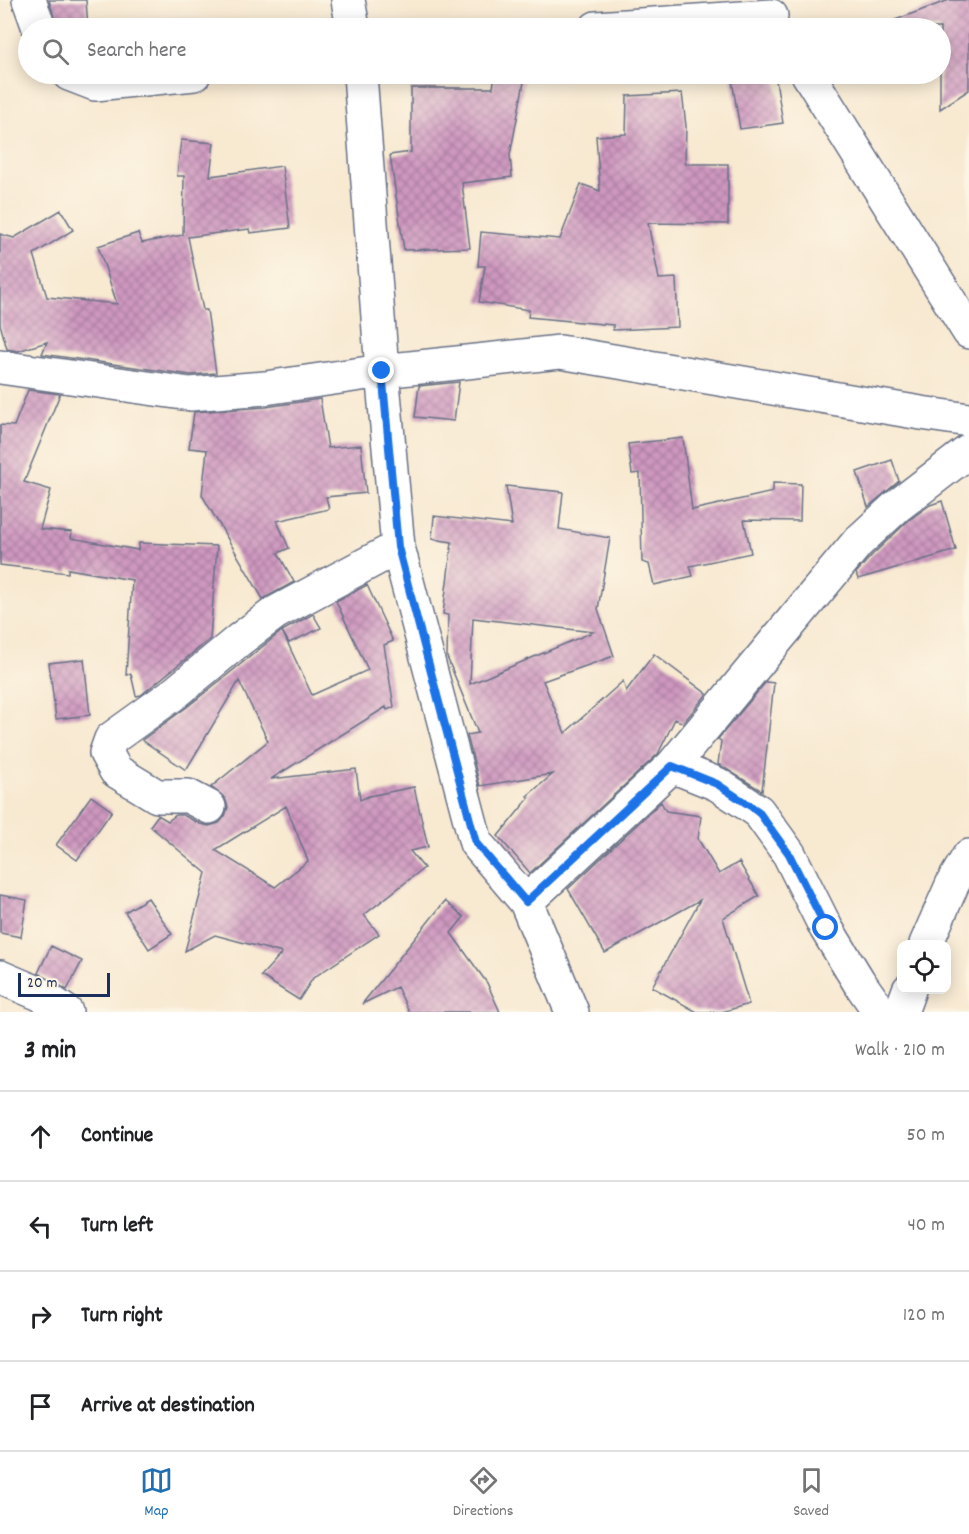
<!DOCTYPE html>
<html lang="en">
<head>
<meta charset="utf-8">
<style>
  body { margin:0; font-family:Dekko,sans-serif; background:#f6f6f6; color:#202124 }
  .controls { position:absolute; right:18px; bottom:18px; display:grid; overflow:hidden; border-radius:12px; box-shadow:0 3px 15px #0003 }
  .controls button { width:54px; height:54px; display:grid; place-items:center; padding:0; border:0; border-bottom:2px solid #e0e0e0; background:#fff; color:#202124; font:30px sans-serif }
  .scale { position:absolute; left:18px; bottom:15px; width:92px; box-sizing:border-box; padding-left:6px; border:3px solid #1b2f5e; border-top:0; font-size:16px; line-height:21px; white-space:nowrap; color:#1b2f5e; -webkit-text-stroke:4px #fcf5e5; paint-order:stroke }
  .stop { position:absolute; width:18px; height:18px; margin:-14px; border:4px solid #1a73e8; border-radius:50%; background:#fff }
  .stop.end { background:#1a73e8; border-color:#fff; box-shadow:0 2px 6px #0008 }
  .list { margin:0; padding:0; list-style:none }
  h2 { display:flex; justify-content:space-between; align-items:center; height:78px; margin:0; padding:0 24px; font-size:26px }
  h2 small { font-size:20px; font-weight:400; color:#757577 }
  .list li { display:grid; grid-template-columns:39px 1fr auto; gap:18px; align-items:center; box-sizing:border-box; height:90px; padding:0 24px; border-top:2px solid #e0e0e0 }
  .list b { display:block; font-size:22px; white-space:nowrap }
  .list em { font-size:20px; font-style:normal; color:#757577 }
  .icon { flex:none; width:33px; height:33px; fill:none; stroke:currentColor; stroke-width:2; stroke-linecap:round; stroke-linejoin:round }
  .map { position:relative; flex:none; width:969px; height:1012px; overflow:hidden }
  .search { position:absolute; background:#fff; box-shadow:0 3px 15px #0003; left:18px; right:18px; top:18px; height:66px; display:flex; align-items:center; gap:15px; box-sizing:border-box; padding:0 21px; border-radius:33px; color:#757577; font-size:22px }
  .sheet { height:438px; background:#fff }
  nav { display:flex; justify-content:space-around; align-items:center; box-sizing:border-box; height:84px; border-top:2px solid #e0e0e0; background:#fff; font-size:16px; color:#757577 }
  nav a { display:grid; justify-items:center; gap:3px }
  nav .on { color:#1f6fb2 }
  .map>svg:first-child { display:block }
</style>
</head>
<body>
<div class="map">
<svg width="969" height="1012" viewBox="0 0 969 1012">
  <defs>
    <pattern id="building-cross-hatch" width="8" height="8" patternUnits="userSpaceOnUse" patternTransform="scale(1.5)"><rect width="8" height="8" fill="#cf98c0"/><path d="M0 0l8 8M0 8l8-8" fill="none" stroke="#a77c9f"/></pattern>
  </defs>
  <rect width="100%" height="100%" fill="#fcf5e5"/>
  <filter id="ink" filterUnits="userSpaceOnUse"><feTurbulence type="fractalNoise" baseFrequency=".0167" numOctaves="2"/><feDisplacementMap in="SourceGraphic" scale="12" xChannelSelector="R" yChannelSelector="G"/><feConvolveMatrix kernelMatrix="1 2 1 2 8 2 1 2 1" color-interpolation-filters="sRGB"/></filter>
  <filter id="wash" filterUnits="userSpaceOnUse"><feTurbulence type="fractalNoise" baseFrequency=".008" numOctaves="4" result="noise"/><feDisplacementMap in="SourceGraphic" scale="24" xChannelSelector="R" yChannelSelector="G"/><feGaussianBlur stdDeviation="1.35" result="paint"/><feColorMatrix in="noise" values="0 0 0 0 0 0 0 0 0 0 0 0 0 0 0 0 0 1.4 0 .05"/><feComposite in="paint" operator="in"/></filter>
  <g filter="url(#wash)">
    <rect width="100%" height="100%" fill="#f8e9d1"/>
    <g id="blocks">
      <path fill="url(#building-cross-hatch)" fill-rule="evenodd" d="M49,0H86L88,28H57Z
        M949,0H969V90L940,109V28H880L879,26Z
        M495,74L525,77L510,155L512,177L462,183L470,248L404,250L390,155L411,152V88H493Z
        M731,74H775L783,123L740,129Z
        M682,93L686,126L685,164H728V224L648,223L659,279L676,278L678,327L613,330V325L528,317L529,310L479,302L485,266H478L481,232L560,239L581,184L600,191L596,136L626,134L627,96Z
        M181,140L214,143L210,176L282,166L290,228L250,233L249,229L188,237L203,310H207L216,373L191,375L42,354L47,342L18,351L7,349L0,324V234L14,238L61,210L73,230L34,254L47,297L117,304L98,246L138,233L142,243L183,235L184,176H177Z
        M459,382L454,421L415,417L419,386Z
        M28,390L60,394L24,482L51,490L40,529L72,532L71,538L138,550L139,543L217,546L210,639L141,695L136,696L131,674L126,675L132,580L68,569V573L0,565V425L14,426Z
        M320,399L328,448L361,445L366,493L326,497L329,509L277,521L289,548L278,553L294,582L263,599L202,495L207,450L189,448L194,412L266,407Z
        M683,438L692,510L773,492V483L801,484L800,521L744,520L751,553L690,566L693,576L654,585L649,564L642,562L640,473L632,474L628,444Z
        M892,460L899,481L868,507L857,472Z
        M506,486L563,492L559,529L610,538L598,609L614,656L543,681L565,733L623,681L626,691L654,654L707,694L683,723L675,719L658,754L530,873L498,836L529,798L527,796L553,774L480,786L467,735L478,733L447,657L448,615L443,614L452,542L432,539L434,516L512,525ZM473,618L593,632L470,684Z
        M942,501L956,550L858,579L856,573L872,555L908,521L930,505Z
        M367,585L393,641L384,645L394,707L387,710L386,707L271,779L356,769L360,800L369,796L414,787L428,847L410,851L424,868L364,915L379,934L313,978L299,1000L261,976L282,953L215,935L185,951L206,873L150,826L158,815L168,821L176,815H183L200,824L209,826L219,823L225,816L228,807L225,798L211,787L268,741L239,681L186,770L142,740L187,707L282,631L312,695L368,670L336,601ZM286,806L308,861L275,887L215,850Z
        M313,614L321,628L289,643L282,631Z
        M84,659L90,715L56,719L49,663Z
        M766,682L774,683L762,791L718,764L721,741L718,739Z
        M91,796L112,811L77,860L56,845Z
        M661,802L666,811L701,816L698,839L719,874L739,862L759,896L723,918L749,1004L722,1012H697L652,987L700,900L605,953L568,889Z
        M0,895L27,900L21,937L0,933Z
        M148,898L172,934L149,949L125,912Z
        M445,901L464,917L451,933L487,983L500,1012H409L397,987L362,1004Z
        M51,946L82,961L67,990L38,973Z"/>
    </g>
  </g>
  <g filter="url(#ink)">
    <use href="#blocks" fill-opacity="0" stroke="#687086" stroke-width="1.5"/>
    <g fill="none" stroke-linecap="round" stroke-linejoin="round">
      <g stroke="#687086" stroke-width="36">
        <path id="minor" d="M29,0L39,28
          M348,0L353,28
          M596,28L771,16
          M69,74L95,84L194,74
          M360,74L382,371L398,547L476,843L526,902L572,1012
          M808,74L969,332
          M0,367L190,394L265,388L382,371L560,352L921,413L969,420
          M672,766L717,784L758,811L789,854L826,928L859,982L880,1012
          M209,807L188,796H157L116,771L106,753L111,739L175,693L239,640L275,613L398,547
          M526,902L672,766L858,542L896,507L969,451
          M926,944L953,883L969,856
          M0,977L40,994L66,1012
          M901,1012L909,990"/>
      </g>
      <use href="#minor" stroke="#fff" stroke-width="33"/>
    </g>
  </g>
  <g fill="none" stroke-linecap="round" stroke-linejoin="round" filter="url(#ink)">
    <path stroke="#1a73e8" stroke-width="8" d="M382,371L398,547L476,843L526,902L672,766L717,784L758,811L789,854L826,928"/>
  </g>
</svg>
<div class="controls">
<button><svg class="icon" aria-label="locate" viewBox="0 0 24 24"><circle cx="12" cy="12" r="6"/><path d="M12 2v4M12 18v4M2 12h4M18 12h4"/></svg></button>
</div>
<div class="scale">20 m</div>
<div class="stop" style="left:826px;top:928px"></div>
<div class="stop end" style="left:382px;top:371px"></div>
<div class="search"><svg class="icon" aria-label="search" viewBox="0 0 24 24"><circle cx="10" cy="10" r="6"/><path d="M15 15l6 6"/></svg>Search here</div>
</div>
<section class="sheet">
<h2>3 min<small>Walk · 210 m</small></h2>
<ul class="list">
<li><svg class="icon" aria-label="ahead" viewBox="0 0 24 24"><path d="M12 20V5M6 11l6-6 6 6"/></svg><div><b>Continue</b></div><em>50 m</em></li>
<li><svg class="icon" aria-label="left" viewBox="0 0 24 24"><path d="M17 20v-9H6M10 6l-5 5 5 5"/></svg><div><b>Turn left</b></div><em>40 m</em></li>
<li><svg class="icon" aria-label="right" viewBox="0 0 24 24"><path d="M7 20v-9h11M14 6l5 5-5 5"/></svg><div><b>Turn right</b></div><em>120 m</em></li>
<li><svg class="icon" aria-label="arrive" viewBox="0 0 24 24"><path d="M6 21V4h12l-3 4 3 4H6"/></svg><div><b>Arrive at destination</b></div></li>
</ul>
</section>
<nav>
<a class="on"><svg class="icon" aria-label="map" viewBox="0 0 24 24"><path d="M3 6l6-2 6 2 6-2v14l-6 2-6-2-6 2zM9 4v14M15 6v14"/></svg>Map</a>
<a><svg class="icon" aria-label="directions" viewBox="0 0 24 24"><path d="M12 3l9 9-9 9-9-9zM9 14v-3h6M13 9l2 2-2 2"/></svg>Directions</a>
<a><svg class="icon" aria-label="saved" viewBox="0 0 24 24"><path d="M7 4h10v16l-5-4-5 4z"/></svg>Saved</a>
</nav>
</body>
</html>
